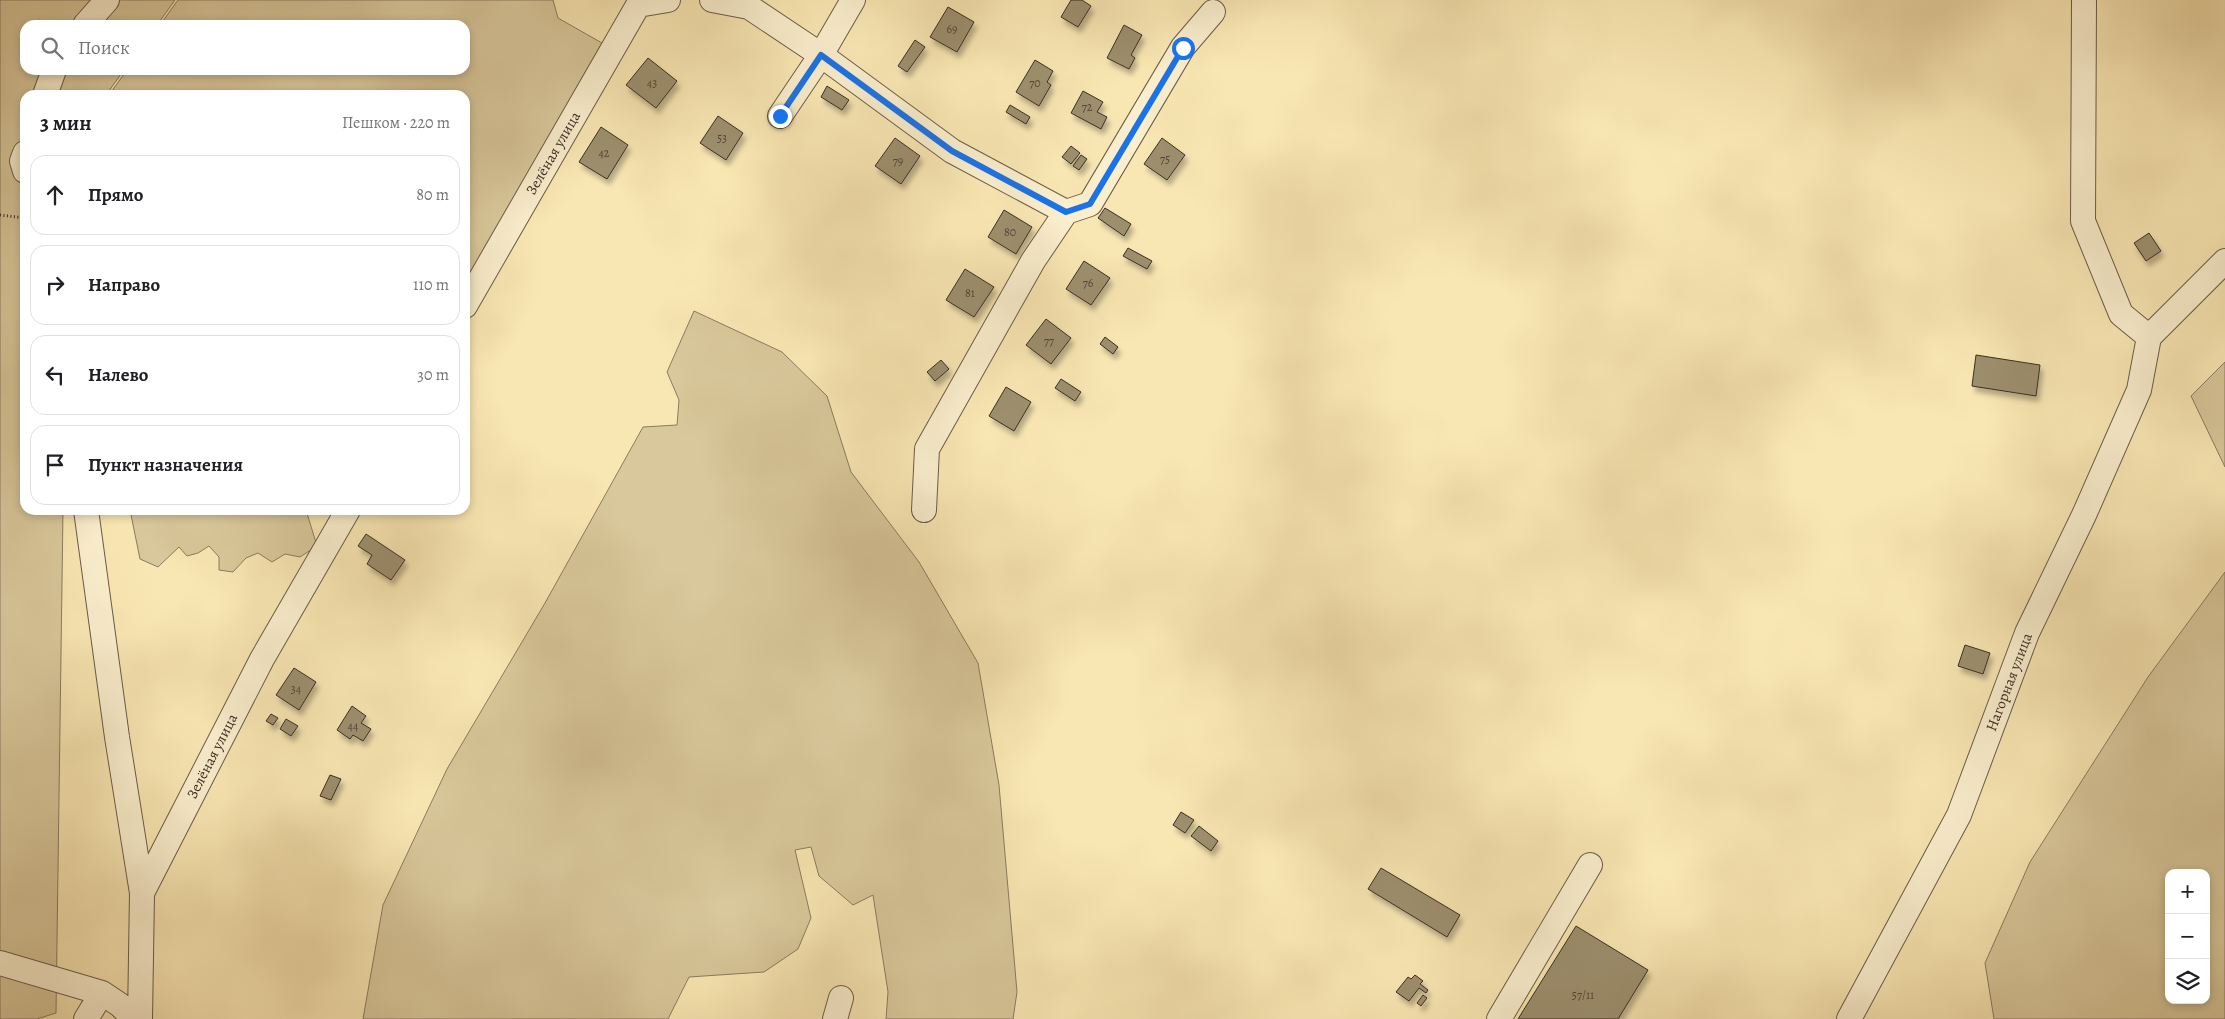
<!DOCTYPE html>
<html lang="ru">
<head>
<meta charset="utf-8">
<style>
  body { margin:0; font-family:Alegreya,serif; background:#f2f2f2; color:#202124 }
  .controls { position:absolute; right:15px; bottom:15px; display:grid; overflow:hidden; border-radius:10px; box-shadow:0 2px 8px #0003 }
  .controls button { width:45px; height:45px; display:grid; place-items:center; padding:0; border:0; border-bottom:1px solid #e0e0e0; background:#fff; color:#202124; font:25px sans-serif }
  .stop { position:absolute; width:15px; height:15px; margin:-11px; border:4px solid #1a73e8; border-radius:50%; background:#fff }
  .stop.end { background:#1a73e8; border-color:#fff; box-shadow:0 1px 5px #0008 }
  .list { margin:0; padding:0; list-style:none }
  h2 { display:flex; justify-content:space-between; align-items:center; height:65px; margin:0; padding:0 20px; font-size:21px }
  h2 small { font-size:16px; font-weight:400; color:#757577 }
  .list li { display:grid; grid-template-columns:32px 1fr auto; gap:15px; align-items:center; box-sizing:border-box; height:80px; margin:0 10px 10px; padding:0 10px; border:1px solid #e0e0e0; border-radius:15px }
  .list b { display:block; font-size:19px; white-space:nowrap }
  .list em { font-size:16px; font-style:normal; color:#757577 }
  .icon { flex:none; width:28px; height:28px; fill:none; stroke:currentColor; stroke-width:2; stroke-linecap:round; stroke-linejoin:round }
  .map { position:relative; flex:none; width:2225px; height:1019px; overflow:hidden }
  .search { position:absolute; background:#fff; box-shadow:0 2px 8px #0003; left:20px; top:20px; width:450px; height:55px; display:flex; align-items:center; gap:12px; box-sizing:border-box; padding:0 18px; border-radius:15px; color:#757577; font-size:19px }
  .panel { position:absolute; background:#fff; box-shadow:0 2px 8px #0003; left:20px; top:90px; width:450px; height:425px; border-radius:15px }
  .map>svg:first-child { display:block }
</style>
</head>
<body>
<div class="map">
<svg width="2225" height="1019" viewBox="0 0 2225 1019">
  <defs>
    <filter id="shadow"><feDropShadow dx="3" dy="5.5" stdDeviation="2.5" flood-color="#0004"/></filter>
  </defs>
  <rect width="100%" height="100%" fill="#f9e7b3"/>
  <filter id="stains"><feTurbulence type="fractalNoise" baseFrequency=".004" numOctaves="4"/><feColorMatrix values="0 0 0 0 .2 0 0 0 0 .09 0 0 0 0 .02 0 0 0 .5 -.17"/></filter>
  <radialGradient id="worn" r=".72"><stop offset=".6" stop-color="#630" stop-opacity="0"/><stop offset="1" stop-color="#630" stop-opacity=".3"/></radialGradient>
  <path fill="#d9c89b" stroke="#8a7c60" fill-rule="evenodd" d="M0,0H175L157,25H25V70H124L106,95H25V510H63L56,1013L37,1019H0Z
    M178,0H553L558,18L602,43L465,284V95H109L127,70H465V25H160Z
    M694,311L782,352L827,396L851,472L919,562L978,663L999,785L1017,992L1013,1019H886L888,992L873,895L853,905L819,876L811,847L795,850L811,918L798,949L764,972L689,977L668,1019H363L383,905L447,769L545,603L643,427L677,425L679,400L667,372Z
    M2225,362V467L2191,396Z
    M130,510H306L317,546L300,557L285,554L272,562L258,553L246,558L233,572L219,570V557L209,546L198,553L187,556L179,547L158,567L140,559Z
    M2225,572V1019H1994L1985,963L2030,862L2148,677ZM2169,873H2206V1000H2169Z"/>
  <path fill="#9d8f6e" stroke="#3a2f24" filter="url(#shadow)" d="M1071,0H1082L1091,6L1078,27L1061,17Z
    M948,7L974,22L957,52L930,37Z
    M1124,25L1142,35L1131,55L1135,58L1129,69L1107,58Z
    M915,40L925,47L907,72L898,66Z
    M648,58L677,81L656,108L626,85Z
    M1035,60L1053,71L1047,82L1051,85L1039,106L1016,92Z
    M827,86L849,100L842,110L821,97Z
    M1083,91L1103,102L1097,112L1107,117L1101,129L1071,113Z
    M1010,105L1030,117L1026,124L1006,112Z
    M718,116L743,133L726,160L700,143Z
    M601,127L628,145L607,179L579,162Z
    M895,138L920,156L901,184L875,166Z
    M1162,138L1185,155L1167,180L1144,164Z
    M1071,146L1080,153L1071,164L1062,157Z
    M1081,155L1087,159L1079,170L1073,166Z
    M1105,208L1131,224L1124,236L1098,218Z
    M1004,210L1032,227L1016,254L988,237Z
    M2149,233L2161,251L2146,261L2134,243Z
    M1128,248L1152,261L1147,269L1123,256Z
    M1084,261L1110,278L1091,305L1066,289Z
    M965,269L994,287L974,317L946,300Z
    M1046,319L1071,338L1051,364L1026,345Z
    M1105,337L1118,347L1113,354L1100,344Z
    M1976,355L2040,365L2036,396L1972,386Z
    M941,360L949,369L935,381L927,372Z
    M1061,379L1081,392L1075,401L1055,388Z
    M1006,387L1031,402L1014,431L989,416Z
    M366,534L405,560L391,580L367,564L372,555L358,546Z
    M1965,645L1990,653L1983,674L1958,666Z
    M294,668L316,682L299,710L276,695Z
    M352,706L366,716L361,723L371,729L363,741L353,735L350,739L337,730Z
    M271,714L278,718L273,725L266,721Z
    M286,719L298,726L291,736L280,729Z
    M330,775L341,779L331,800L320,796Z
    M1181,812L1194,820L1185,833L1173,825Z
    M1199,826L1218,841L1211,851L1191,836Z
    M1381,868L1460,915L1447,937L1368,889Z
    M1576,926L1648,970L1618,1019H1518Z
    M1415,975L1423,981L1420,984L1428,990L1426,993L1419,988L1409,1001L1396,992L1408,977L1411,979Z
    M1423,995L1427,998L1421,1006L1417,1003Z"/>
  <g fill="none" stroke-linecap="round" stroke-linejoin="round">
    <g stroke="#6a5d48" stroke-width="26">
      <path id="minor" d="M712,0L749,7L821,55L952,151L1066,212
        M2084,0L2083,221L2121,314L2149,337
        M638,5L668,0
        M85,25L107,0
        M45,95L54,70
        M780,116L821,55L853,0
        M25,153L22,161L25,171
        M465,306L641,0
        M2149,337L2225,261
        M86,510L117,737L142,893
        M924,510L927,449L1033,261L1066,212L1090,204L1183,47L1213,12
        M0,963L102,993L120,1005L134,1019
        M86,1019L102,993
        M140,1019L142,893L262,659L348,510
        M835,1019L841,998
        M1499,1019L1590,865
        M1849,1019L1959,815L2027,633L2084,515L2139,390L2149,337"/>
    </g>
    <path stroke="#3a2f24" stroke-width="3" stroke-dasharray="1 2.5" stroke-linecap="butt" d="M0,215L25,218"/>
    <use href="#minor" stroke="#fbefce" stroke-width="24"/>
  </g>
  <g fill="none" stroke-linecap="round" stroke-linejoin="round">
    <path stroke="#1a73e8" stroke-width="6" d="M780,116L821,55L952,151L1066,212L1090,204L1183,48"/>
  </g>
  <g text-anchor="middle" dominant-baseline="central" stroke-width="4.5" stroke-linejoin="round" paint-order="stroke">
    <g font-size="12" fill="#534736">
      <text x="952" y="29">69</text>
      <text x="652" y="83">43</text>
      <text x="1035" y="83">70</text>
      <text x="1087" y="107">72</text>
      <text x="722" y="138">53</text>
      <text x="604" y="153">42</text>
      <text x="1165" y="159">75</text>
      <text x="898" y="161">79</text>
      <text x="1010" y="232">80</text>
      <text x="1088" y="283">76</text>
      <text x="970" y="293">81</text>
      <text x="1049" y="341">77</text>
      <text x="296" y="689">34</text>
      <text x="353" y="726">44</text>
      <text x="1583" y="995">57/11</text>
    </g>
    <g font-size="15" fill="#3a2f24" stroke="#fbefce">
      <text transform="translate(553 153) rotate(-60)">Зелёная улица</text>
      <text transform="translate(2009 682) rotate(-69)">Нагорная улица</text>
      <text transform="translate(212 756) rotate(-63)">Зелёная улица</text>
    </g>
  </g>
  <rect width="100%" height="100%" filter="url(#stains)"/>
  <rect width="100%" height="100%" fill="url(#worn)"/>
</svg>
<div class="controls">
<button>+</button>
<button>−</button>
<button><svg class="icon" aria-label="layers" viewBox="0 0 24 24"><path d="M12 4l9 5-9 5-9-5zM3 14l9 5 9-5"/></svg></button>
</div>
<div class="stop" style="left:1183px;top:48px"></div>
<div class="stop end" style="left:780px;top:116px"></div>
<div class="search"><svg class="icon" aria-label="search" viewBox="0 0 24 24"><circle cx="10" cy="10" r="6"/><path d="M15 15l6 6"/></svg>Поиск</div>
<section class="panel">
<h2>3 мин<small>Пешком · 220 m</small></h2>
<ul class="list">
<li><svg class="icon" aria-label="ahead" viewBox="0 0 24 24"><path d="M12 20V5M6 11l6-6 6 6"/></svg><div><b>Прямо</b></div><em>80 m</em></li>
<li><svg class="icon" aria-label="right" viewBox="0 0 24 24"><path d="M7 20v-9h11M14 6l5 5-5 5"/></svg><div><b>Направо</b></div><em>110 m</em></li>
<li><svg class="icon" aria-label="left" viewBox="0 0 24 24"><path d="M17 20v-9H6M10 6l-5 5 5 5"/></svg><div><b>Налево</b></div><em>30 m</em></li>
<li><svg class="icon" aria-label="arrive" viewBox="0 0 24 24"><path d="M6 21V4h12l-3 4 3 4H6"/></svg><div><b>Пункт назначения</b></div></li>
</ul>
</section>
</div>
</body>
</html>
